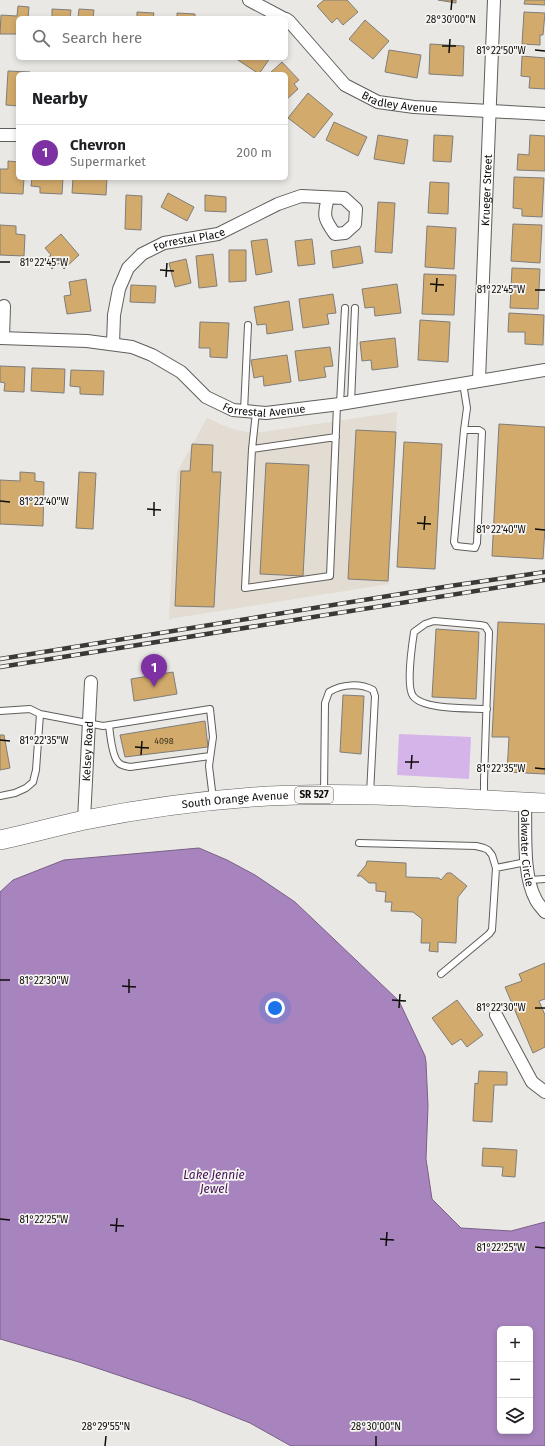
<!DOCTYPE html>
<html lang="en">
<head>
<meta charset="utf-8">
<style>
  body { margin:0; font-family:"Fira Sans",sans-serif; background:#f2f2f2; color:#202124 }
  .controls { position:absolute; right:12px; bottom:12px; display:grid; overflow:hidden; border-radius:6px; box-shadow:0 2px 6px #0003 }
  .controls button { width:36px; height:36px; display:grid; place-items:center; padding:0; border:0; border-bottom:1px solid #e0e0e0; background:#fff; color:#202124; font:20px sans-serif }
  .you { position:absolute; left:275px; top:1008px; width:14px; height:14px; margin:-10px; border:3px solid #fff; border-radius:50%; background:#1a73e8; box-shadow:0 0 0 6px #1a73e833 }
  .badge { display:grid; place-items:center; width:26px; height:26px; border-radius:50%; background:#7d31a2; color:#fff; font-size:13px; font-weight:700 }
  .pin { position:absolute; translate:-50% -33px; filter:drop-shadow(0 1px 2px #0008) }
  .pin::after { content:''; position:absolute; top:21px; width:14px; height:12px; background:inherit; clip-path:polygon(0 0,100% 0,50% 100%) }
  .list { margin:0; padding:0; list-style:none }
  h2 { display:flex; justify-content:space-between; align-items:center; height:52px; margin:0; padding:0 16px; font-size:17px }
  h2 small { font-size:13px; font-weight:400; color:#757577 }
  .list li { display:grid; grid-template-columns:26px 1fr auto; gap:12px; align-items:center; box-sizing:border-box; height:56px; padding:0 16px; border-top:1px solid #e0e0e0 }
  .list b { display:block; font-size:15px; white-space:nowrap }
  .list p { margin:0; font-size:13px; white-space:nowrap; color:#757577 }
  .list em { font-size:13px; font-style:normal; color:#757577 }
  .icon { flex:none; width:22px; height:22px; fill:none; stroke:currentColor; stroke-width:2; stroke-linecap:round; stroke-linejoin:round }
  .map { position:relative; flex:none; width:545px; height:1446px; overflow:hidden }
  .search { position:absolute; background:#fff; box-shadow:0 2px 6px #0003; left:16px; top:16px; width:272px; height:44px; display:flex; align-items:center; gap:10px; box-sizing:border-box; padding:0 14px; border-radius:6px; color:#757577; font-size:15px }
  .panel { position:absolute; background:#fff; box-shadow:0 2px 6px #0003; left:16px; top:72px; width:272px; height:108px; border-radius:6px }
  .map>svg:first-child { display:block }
</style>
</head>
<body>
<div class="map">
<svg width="545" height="1446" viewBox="0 0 545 1446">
  <rect width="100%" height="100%" fill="#eae8e4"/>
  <path fill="#e2dcd2" d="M397,412L389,584L169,619L177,472L207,418L220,424L233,429L247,432H263Z"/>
  <path fill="#d5b4e9" d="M399,734L471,737L469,779L397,775Z"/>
  <path fill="#a884be" stroke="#7a6088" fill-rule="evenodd" d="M199,848L227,860L255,875L295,902L399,1001L425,1056L426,1062L428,1106L426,1159L432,1199L461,1228L511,1231L545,1222V1446H291L250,1423L192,1400L79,1362L0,1339V892L13,880L64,860ZM500,1329H530V1431H500Z"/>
  <path fill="#d2aa6c" stroke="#7f7d7b" d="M324,0H347L358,12L343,25L337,18L332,23L317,6Z
    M438,0H456V3Z
    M525,0H545V5L524,4Z
    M18,6L29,7L28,18H18V34H0L1,15L17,16Z
    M52,9L71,10L70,18H52Z
    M79,9L94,10L93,18H78Z
    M137,12L154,13L153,18H137Z
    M524,12L545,13L543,35H540V45L522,44Z
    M177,13L195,14V18H177Z
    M365,20L389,41L373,59L349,39Z
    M430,44L464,46L463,76L429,74Z
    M389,50L421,55L417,78L385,72Z
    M522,56L545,58V89L529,88L530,77L521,76Z
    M235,58H270L259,74Z
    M282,62L299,80L294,84L298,89L286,100V74H269Z
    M8,71L30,72V74H18V106L6,105Z
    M308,93L333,114L314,138L288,118Z
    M334,122L367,137L358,156L326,140Z
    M378,135L408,140L404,164L374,159Z
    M434,135L453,136L451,162L433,161Z
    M530,135L545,136V171L517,170L518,154L529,155Z
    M8,161L18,162V178H24L23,194L0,193V169H8Z
    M514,177L544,178L542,217L522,216V209L513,208Z
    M32,178H63L62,194L40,193V187L31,186Z
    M73,178H107L106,195L72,193Z
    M430,182L449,183L448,214L428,213Z
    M168,193L194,207L187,221L161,207Z
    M126,195L142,196L141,230L125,229Z
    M205,195L226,197V212L205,211Z
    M378,202L395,203L392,253L375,252Z
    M513,224L542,225L540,263L511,261Z
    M0,225L16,226V234L25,235L24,256L0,255Z
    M427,226L456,228L454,269L425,267Z
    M61,234L79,255L64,269L59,263L52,269L45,260L51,255L45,248Z
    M267,239L272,272L256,275L251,241Z
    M312,239L315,264L298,266L295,241Z
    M360,246L363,263L333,268L331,251Z
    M229,250H246V281L229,282Z
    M213,254L217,286L199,288L196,256Z
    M186,259L191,283L175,287L169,263Z
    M512,268L540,269L538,309L510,308Z
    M424,274L456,275L454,315L422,314Z
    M86,279L91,311L67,314L64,296L71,295L69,282Z
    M397,284L401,313L375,316L374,307L365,308L362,289Z
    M131,285L156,286L155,303L130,302Z
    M333,294L336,313L327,314L329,324L303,328L299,299Z
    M289,301L293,330L267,334L266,324L257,325L254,307Z
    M509,313L544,315L543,345L525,344V332H508Z
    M420,320L450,322L448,362L418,360Z
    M200,322L229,323L227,358L210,357V348H199Z
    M395,338L398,367L372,370L371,360L362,361L360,342Z
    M330,347L333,366L324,367L326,377L299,381L295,351Z
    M287,355L291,382L264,386L263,376L254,378L251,360Z
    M0,366L25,367L24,392L4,391L5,383L0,382Z
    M32,368L65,369L64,393L31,391Z
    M71,370L104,371L103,395L80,394V387L70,386Z
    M499,424L545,427V528L543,559L492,556Z
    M356,430L396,432L388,581L348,579Z
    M404,442L442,444L435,569L397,567Z
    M192,444L213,445L212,472H221L214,607L175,606L181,471H190Z
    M266,463L309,465L303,576L260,574Z
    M20,472L35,473V481L44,482L43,526L0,524V480L20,481Z
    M79,472L96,473L93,529L76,528Z
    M498,622L545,624V774L507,772L509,737H492Z
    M436,629L479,632L476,699L432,697Z
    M173,672L177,694L134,701L131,679Z
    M343,695L364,696L361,754L340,752Z
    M205,721L208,747L125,757L120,735Z
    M0,735H4L10,768L0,770Z
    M367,861L406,863V877L439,878L441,880L447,873H451L467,886L458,897L456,943L438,942V952L429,951L430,943H421L422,919L413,912L391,911L392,902H385L386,892L376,891V883H369L361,876H357L366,865Z
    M545,963V999L539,1001L545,1015V1047L533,1053L505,987L522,981L519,974Z
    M457,1000L483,1035L467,1047L461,1039L452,1045L432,1018Z
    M479,1071L507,1072V1085H494L492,1122L473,1121L475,1083L478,1084Z
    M483,1148L517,1150L515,1177L502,1176L503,1167L482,1166Z"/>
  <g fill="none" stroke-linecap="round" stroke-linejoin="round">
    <g stroke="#605e5b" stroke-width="8">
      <path id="lane" d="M463,383L467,408L464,430L454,542L456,546L475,548L477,543L482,432L479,430H464
        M351,402L355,308
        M340,404L345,308
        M244,411L248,325
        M256,412L252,449L245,588L330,576L337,405
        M252,449L336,437
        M0,711L30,709L40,714L103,726L210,709L213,737L209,766L213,799
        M109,725C110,734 112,756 118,762C121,766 126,766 130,767L210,756
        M324,793L325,703L329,692C342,684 360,683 373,690L375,696L370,794
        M0,796L15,793L26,788L33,782L36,770L40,714
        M484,799V781L489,632L485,626L480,625L434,621L425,624L414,632C412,645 406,687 413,696C423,710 470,708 487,709
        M359,843L476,846L484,848L488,850L492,855L496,868L492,930L489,934L441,974
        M496,868L526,862
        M530,880L545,879"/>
    </g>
    <g stroke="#605e5b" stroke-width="14">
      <g id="street">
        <path d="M249,0L283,18"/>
        <path id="s1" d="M286,19L289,21L345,85L378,102L414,107L545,114"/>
        <path d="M0,135H18"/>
        <path id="s2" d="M0,338L87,341L132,347L152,355L181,372L206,397L233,410L266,413L340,404L545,370"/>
        <path d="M3,338L4,306"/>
        <path id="s3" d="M113,344L114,315L119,289L128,268L142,254L164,243L218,234L278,204L301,196L344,198L356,209L355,224L345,233L335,234C324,219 323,216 328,198"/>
        <path id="s4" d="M479,380L494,0"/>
        <path id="s5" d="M525,802C526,831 522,875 536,900C538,904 542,908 545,912"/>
        <path id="s6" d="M84,820L91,682"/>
        <path d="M496,1015L532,1082L545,1092"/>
      </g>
    </g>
    <g stroke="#605e5b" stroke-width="20">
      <g id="primary">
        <path id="s7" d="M0,840C28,834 57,826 85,820C145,808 206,800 268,796C360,791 453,799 545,803"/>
      </g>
    </g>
    <use href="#lane" stroke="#fff" stroke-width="6"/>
    <use href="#street" stroke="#fff" stroke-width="12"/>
    <use href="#primary" stroke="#fff" stroke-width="19"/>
    <g stroke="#3a3937" stroke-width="4.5">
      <path id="rail" d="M0,659L450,586L545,572
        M0,667L545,580"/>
    </g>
    <use href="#rail" stroke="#f7f5f2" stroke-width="3" stroke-dasharray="9" stroke-linecap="butt"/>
  </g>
  <path fill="none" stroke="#0d0c0b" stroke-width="1.5" d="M451,10L452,0M442,46H456M535,50L545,51M449,53L450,39M0,262H10M160,270L174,271M166,277L167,263M430,284L444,285M535,290H545M436,292L437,278M0,501L10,502M147,509L161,510M154,516V502M417,523L431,524M535,529L545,530M424,530L425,516M0,740L10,741M135,747L149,748M141,755L142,741M405,762H419M535,768L545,769M411,769L412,755M0,980H10M122,986L136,987M129,993V979M392,1000L406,1001M399,1008L400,994M535,1008H545M0,1219L10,1220M110,1225L124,1226M116,1232L117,1218M380,1239L394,1240M386,1246L387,1232M535,1247L545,1248M105,1446L106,1436M376,1446V1436"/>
  <g text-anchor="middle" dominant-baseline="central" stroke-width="3.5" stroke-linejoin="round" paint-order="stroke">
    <g font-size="9" fill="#3e3423">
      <text x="164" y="741">4098</text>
    </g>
    <rect fill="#f7f5f2" stroke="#535250" stroke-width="1" x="295" y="787" width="38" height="16" rx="3"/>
    <g font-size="10" font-weight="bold" fill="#0d0c0b">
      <text x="314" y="795">SR 527</text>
    </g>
    <g font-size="11" fill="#0d0c0b" stroke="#f7f5f2">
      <text stroke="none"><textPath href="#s1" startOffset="147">Bradley Avenue</textPath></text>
      <text stroke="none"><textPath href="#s4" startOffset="190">Krueger Street</textPath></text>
      <text stroke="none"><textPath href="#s3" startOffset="148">Forrestal Place</textPath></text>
      <text stroke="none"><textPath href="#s2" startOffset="284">Forrestal Avenue</textPath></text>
      <text stroke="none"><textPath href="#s6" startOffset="69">Kelsey Road</textPath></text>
      <text stroke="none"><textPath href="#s7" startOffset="239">South Orange Avenue</textPath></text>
      <text stroke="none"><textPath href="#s5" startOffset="46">Oakwater Circle</textPath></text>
    </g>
    <g font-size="12" font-style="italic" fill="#400f56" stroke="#f7f5f2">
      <text x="214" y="1175">Lake Jennie<tspan x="214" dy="14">Jewel</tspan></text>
    </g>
  </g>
  <g font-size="10" text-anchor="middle" fill="#0d0c0b" stroke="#f7f5f2" stroke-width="3.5" stroke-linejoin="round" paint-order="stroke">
    <text x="451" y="23">28°30'00"N</text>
    <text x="501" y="54">81°22'50"W</text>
    <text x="44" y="266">81°22'45"W</text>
    <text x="501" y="293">81°22'45"W</text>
    <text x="44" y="505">81°22'40"W</text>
    <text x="501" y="533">81°22'40"W</text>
    <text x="44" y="744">81°22'35"W</text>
    <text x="501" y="772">81°22'35"W</text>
    <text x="44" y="984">81°22'30"W</text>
    <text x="501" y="1011">81°22'30"W</text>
    <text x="44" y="1223">81°22'25"W</text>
    <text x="501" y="1251">81°22'25"W</text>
    <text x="106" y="1430">28°29'55"N</text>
    <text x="376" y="1430">28°30'00"N</text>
  </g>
</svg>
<div class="controls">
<button>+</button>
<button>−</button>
<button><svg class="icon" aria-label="layers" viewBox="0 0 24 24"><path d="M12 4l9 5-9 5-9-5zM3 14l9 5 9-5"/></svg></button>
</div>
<div class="you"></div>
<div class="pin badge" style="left:154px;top:687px">1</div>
<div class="search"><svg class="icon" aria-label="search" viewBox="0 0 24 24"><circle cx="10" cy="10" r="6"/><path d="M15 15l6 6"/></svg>Search here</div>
<section class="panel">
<h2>Nearby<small></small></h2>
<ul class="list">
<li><span class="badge">1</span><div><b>Chevron</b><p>Supermarket</p></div><em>200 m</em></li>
</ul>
</section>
</div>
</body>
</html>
